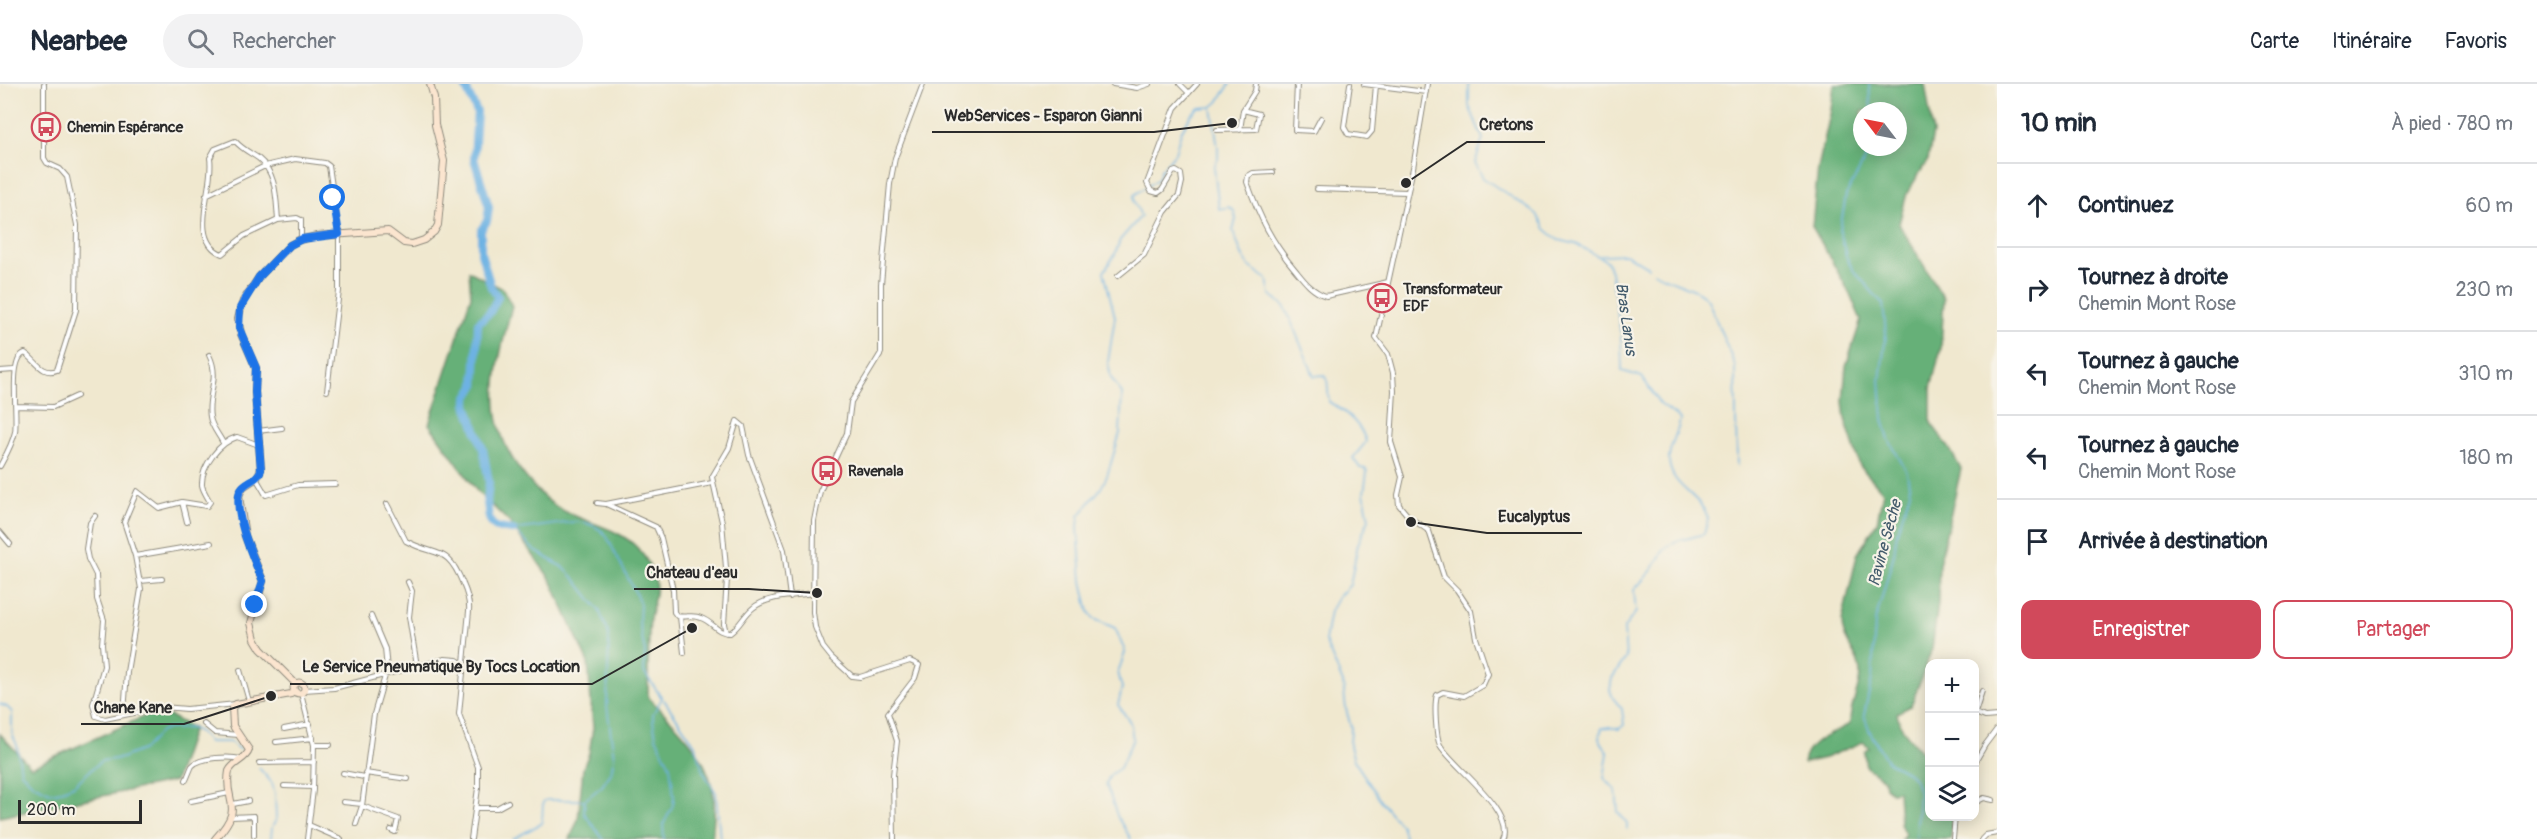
<!DOCTYPE html>
<html lang="fr">
<head>
<meta charset="utf-8">
<style>
  body { margin:0; font-family:Pangolin,sans-serif; background:#f2f2f3; color:#1f2937 }
  .controls { position:absolute; right:18px; bottom:18px; display:grid; overflow:hidden; border-radius:12px; box-shadow:0 3px 15px #0003 }
  .controls button { width:54px; height:54px; display:grid; place-items:center; padding:0; border:0; border-bottom:2px solid #e0e1e3; background:#fff; color:#1f2937; font:30px sans-serif }
  .compass { position:absolute; left:1853px; top:18px; width:54px; height:54px; border-radius:50%; background:#fff; box-shadow:0 3px 15px #0003; rotate:302deg }
  .scale { position:absolute; left:18px; bottom:15px; width:124px; box-sizing:border-box; padding-left:6px; border:3px solid #2b2b2b; border-top:0; font-size:16px; line-height:21px; white-space:nowrap; color:#2b2b2b; -webkit-text-stroke:4px #f7f3e8; paint-order:stroke }
  .stop { position:absolute; width:18px; height:18px; margin:-14px; border:4px solid #1a73e8; border-radius:50%; background:#fff }
  .stop.end { background:#1a73e8; border-color:#fff; box-shadow:0 2px 6px #0008 }
  .list { margin:0; padding:0; list-style:none }
  h2 { display:flex; justify-content:space-between; align-items:center; height:78px; margin:0; padding:0 24px; font-size:26px }
  h2 small { font-size:20px; font-weight:400; color:#747a83 }
  .list li { display:grid; grid-template-columns:39px 1fr auto; gap:18px; align-items:center; box-sizing:border-box; height:84px; padding:0 24px; border-top:2px solid #e0e1e3 }
  .list b { display:block; font-size:22px; white-space:nowrap }
  .list p { margin:0; font-size:20px; white-space:nowrap; color:#747a83 }
  .list em { font-size:20px; font-style:normal; color:#747a83 }
  .actions { display:flex; gap:12px; padding:18px 24px }
  .actions a { flex:1; padding:14px 0; border:2px solid #d1495b; border-radius:12px; text-align:center; font-size:21px; color:#d1495b }
  .actions .main { background:#d1495b; color:#fff }
  .icon { flex:none; width:33px; height:33px; fill:none; stroke:currentColor; stroke-width:2; stroke-linecap:round; stroke-linejoin:round }
  .map { position:relative; flex:none; width:1997px; height:755px; overflow:hidden }
  header { display:flex; align-items:center; gap:36px; box-sizing:border-box; height:84px; padding:0 30px; background:#fff; border-bottom:2px solid #e0e1e3 }
  header strong { font-size:28px }
  nav { display:flex; gap:33px; margin-inline-start:auto; font-size:21px }
  .search { width:420px; height:54px; background:#f2f2f3; display:flex; align-items:center; gap:15px; box-sizing:border-box; padding:0 21px; border-radius:33px; color:#747a83; font-size:22px }
  main { display:flex }
  aside { flex:1; background:#fff }
  .map>svg:first-child { display:block }
</style>
</head>
<body>
<header>
<strong>Nearbee</strong>
<div class="search"><svg class="icon" aria-label="search" viewBox="0 0 24 24"><circle cx="10" cy="10" r="6"/><path d="M15 15l6 6"/></svg>Rechercher</div>
<nav><a>Carte</a><a>Itinéraire</a><a>Favoris</a></nav>
</header>
<main>
<div class="map">
<svg width="1997" height="755" viewBox="0 0 1997 755">
  <rect width="100%" height="100%" fill="#f7f3e8"/>
  <filter id="ink" filterUnits="userSpaceOnUse"><feTurbulence type="fractalNoise" baseFrequency=".0167" numOctaves="2"/><feDisplacementMap in="SourceGraphic" scale="12" xChannelSelector="R" yChannelSelector="G"/><feConvolveMatrix kernelMatrix="1 2 1 2 8 2 1 2 1" color-interpolation-filters="sRGB"/></filter>
  <filter id="wash" filterUnits="userSpaceOnUse"><feTurbulence type="fractalNoise" baseFrequency=".008" numOctaves="4" result="noise"/><feDisplacementMap in="SourceGraphic" scale="24" xChannelSelector="R" yChannelSelector="G"/><feGaussianBlur stdDeviation="1.35" result="paint"/><feColorMatrix in="noise" values="0 0 0 0 0 0 0 0 0 0 0 0 0 0 0 0 0 1.4 0 .05"/><feComposite in="paint" operator="in"/></filter>
  <g filter="url(#wash)">
    <rect width="100%" height="100%" fill="#f0e8cf"/>
    <path fill="#66b078" stroke="#486e52" stroke-width="1.5" fill-rule="evenodd" d="M1834,0H1925L1933,49L1928,76L1907,109L1899,140L1944,215L1941,264L1931,304V339L1948,362L1961,385L1939,480L1938,519L1932,565L1911,622L1897,629C1900,652 1920,660 1929,680C1933,691 1930,720 1930,732L1952,733L1951,755H1901L1905,750L1900,740L1898,707L1891,708L1885,703L1884,695L1866,683L1864,667L1869,663L1863,658L1825,674L1803,679C1806,657 1834,649 1850,640C1849,622 1860,607 1860,589C1860,571 1841,558 1842,537L1857,471L1877,438L1883,408L1860,382L1845,335L1843,317L1846,282L1861,236L1850,210L1812,142L1818,84L1831,26ZM1862,27H1898V63H1862Z
      M469,187L503,205L512,222C496,284 480,337 524,391C536,406 547,418 564,427C605,447 638,445 655,495C658,505 652,524 650,535C648,561 648,587 648,613C678,643 711,672 714,717C715,730 713,743 712,755H570L578,735L583,684L589,669L593,644L588,579L551,496L510,439L476,406L429,340L471,212Z
      M158,626L193,644L175,697L0,733V650L31,683Z"/>
    <g fill="none" stroke-linecap="round" stroke-linejoin="round">
      <path stroke="#6db2e3" stroke-width="1.5" d="M1469,0V22L1483,55L1475,79L1483,94L1537,130L1545,145L1558,156L1576,160L1607,177L1611,188L1621,252L1622,287L1642,293L1660,320L1680,335C1679,349 1669,359 1669,376C1670,404 1701,410 1708,435L1704,450L1674,458L1664,466L1652,486L1634,506L1636,528L1624,544L1626,574L1612,594L1610,606L1613,614L1622,625L1624,641L1619,645L1609,643L1602,644L1599,654L1608,669L1604,694L1616,706L1618,728L1627,739V745
        M1869,0L1871,27
        M1212,24L1218,64V75L1214,83L1219,125L1229,123L1234,127L1236,135L1233,147L1242,171L1249,182L1267,195L1270,210L1285,223L1314,292L1324,291L1327,294L1329,318C1345,327 1361,339 1366,358L1353,374L1360,384L1366,385L1367,388L1364,409L1369,435L1358,460L1350,501L1338,513L1330,527L1325,557L1343,599L1346,625L1351,643L1350,662L1354,676L1382,719L1401,741L1405,755
        M1869,63L1865,76L1846,111L1840,146L1846,172L1853,186L1883,220L1886,250L1880,296L1883,335L1889,356L1907,388L1910,408L1897,448L1894,470L1875,538L1872,594L1864,631L1870,648L1887,677L1910,690L1915,696L1919,709L1916,755
        M1601,171L1626,170L1648,183
        M1654,188C1668,198 1699,203 1708,216L1735,282L1737,382
        M513,446L573,438C587,438 596,441 606,451L636,510L640,520L639,538L645,568L644,588L662,614L653,630V637L656,653L670,682L674,712L673,721L663,741L664,755
        M664,616L696,662L703,687L716,709L720,755
        M0,620L7,623L12,628V650L17,661L21,688L33,700L50,708H57L74,701L101,677L122,674L144,665L160,648L167,645L191,644L199,648L209,658H230L240,666
        M259,684L272,699L275,710L276,736L272,743L271,755
        M585,716L584,729L603,755
        M513,755L542,739L543,718L546,716H585L602,702L611,689L614,673L607,622L609,551L599,526L575,495L564,484L534,466L514,446
        M1131,755L1118,734L1106,700L1110,691L1120,684L1133,655L1130,638L1118,621L1122,604L1118,588L1125,569L1124,564L1115,544L1094,535L1089,528L1082,497L1078,444L1079,432L1101,404L1107,392L1120,349L1122,309L1111,294L1108,278L1115,233L1104,188L1115,170L1120,156L1141,132L1134,117V111L1158,95L1161,86L1175,69L1181,48L1191,31L1198,24L1212,23L1218,18L1230,0"/>
      <path stroke="#6db2e3" stroke-width="8" d="M464,0L477,28L474,75L489,123L487,137L481,146V169L491,203L498,213L490,228L478,239L475,302L467,315V321L483,365L489,398L487,418L489,434L492,440L498,444L513,446"/>
    </g>
  </g>
  <g filter="url(#ink)">
    <g fill="none" stroke-linecap="round" stroke-linejoin="round">
      <g stroke="#8e8a7d" stroke-width="6">
        <path id="street" d="M1113,0L1137,4L1149,0
          M1180,0L1189,9
          M1297,0L1295,46L1314,47L1321,34
          M1350,0L1344,43L1348,50L1367,53L1372,47L1376,1
          M1364,0L1426,8
          M1427,0L1413,84L1376,254L1388,270L1393,289L1394,307L1391,358L1402,393L1398,411L1399,421L1409,433L1429,447L1444,493L1457,506L1471,527L1476,554L1488,590L1483,601L1464,612L1443,608L1437,611C1434,620 1436,653 1440,661C1452,682 1517,728 1503,755
          M1217,46L1256,45L1259,30L1243,26
          M1240,46L1243,26L1255,7L1256,0
          M1273,88L1253,89L1248,92L1247,98C1260,134 1272,159 1297,188C1305,198 1313,208 1326,212L1388,198
          M1317,105L1407,108
          M206,111L265,82L295,75L325,79L329,82L339,150V207L327,307
          M278,136L244,152L222,170C187,155 215,102 210,74L215,65L235,57C242,65 249,68 258,74C277,89 276,114 278,136L297,134L301,136V155
          M1118,192L1144,171L1165,128L1179,111L1182,98L1181,90L1176,87L1173,88L1162,106L1158,109L1151,107L1147,99L1175,24L1197,0
          M209,271C221,295 206,311 210,333C211,342 219,351 223,359
          M0,287L14,286
          M16,322L53,323L77,312
          M258,347L282,344
          M0,382C6,371 12,361 15,348C18,331 8,274 25,269C36,276 42,292 57,286L76,226L77,141L67,93L60,85L47,79L44,74V0
          M256,394L266,411L298,401L335,400
          M182,418L187,438
          M597,419L606,420L712,399
          M387,420L406,457C437,474 447,460 463,500C467,509 470,517 469,527L459,630L478,683V704L471,755
          M606,420L656,443L661,454L673,506L674,528L677,532C686,534 693,530 701,534C713,538 716,549 730,549C740,542 744,531 753,524C767,512 795,512 813,509
          M95,432L90,439L86,465L88,475L96,491L97,515L104,536L102,560L104,582L93,620L96,632L105,635L163,623L187,625L236,620
          M0,448L10,460
          M135,472L211,459
          M140,497L162,495
          M408,498L412,507L409,533L417,582
          M680,533L684,569
          M726,549L724,540L727,495L722,438L712,393L729,364L737,337L743,342L749,371L784,466L790,513
          M240,586L249,617
          M304,606L334,604L445,575L457,576L463,580
          M1982,607L1975,629L1985,633L1997,632
          M301,609L314,661L313,706L307,755
          M124,629L127,588L141,505L135,472L124,438L137,407L159,424L182,418L207,422L210,418C207,412 203,407 202,401C201,382 220,358 237,353L259,361
          M204,640L215,649L239,651
          M284,645L310,640
          M276,658L313,654
          M314,661H330
          M259,679L314,678
          M1974,680L1985,661L1997,645
          M343,689L364,693
          M365,689L408,695
          M186,696C188,692 190,686 192,682C200,673 230,672 241,675
          M284,702L313,703
          M191,717L229,709
          M343,718L362,720
          M1974,719L1984,714L1993,716
          M233,720L248,717
          M362,722L398,735L395,748L391,746
          M475,724H497L508,718
          M231,733L254,732V751
          M356,740L362,722L374,630L387,585L385,565L371,532
          M309,741L341,755
          M894,755L893,691L897,657L888,629L915,594L919,581L910,577L860,593L852,592L831,573L823,563L815,543L813,528L814,437L820,407L847,349L851,318L881,269V200L890,100L895,74L923,0
          M1953,755L1955,732
          M1982,755L1986,751L1997,749"/>
      </g>
      <g stroke="#8e8a7d" stroke-width="8">
        <path id="secondary" d="M293.5 604a5.5 5.5 0 1 1 11 0a5.5 5.5 0 1 1-11 0Z
          M296,600L261,565L255,555L251,539L263,497L245,452L239,412L243,403L257,394L261,385L255,308L256,284L241,250L238,235L243,217L259,193L290,161L299,156L317,152L388,147L404,159L412,160L424,156L434,148L438,141L444,77L435,41L434,14L430,0
          M215,755C247,720 223,720 229,687C234,677 246,676 249,666L233,642L232,623L236,620L291,610L295,607"/>
      </g>
      <use href="#street" stroke="#fff" stroke-width="4"/>
      <use href="#secondary" stroke="#fbe5cf" stroke-width="6"/>
    </g>
  </g>
  <g fill="none" stroke-linecap="round" stroke-linejoin="round" filter="url(#ink)">
    <path stroke="#1a73e8" stroke-width="8" d="M255,521L263,497C255,479 230,423 241,405C247,396 257,397 261,386L255,308L256,284L239,244L240,224L259,193L290,161L302,155L339,150L333,114"/>
  </g>
  <defs>
    <g id="bus-ring" transform="scale(1.5)"><circle r="9.5" fill="#f7f3e8" stroke="#d1495b" stroke-width="1.5"/><path d="M-5-6H5V4H4V6H2V4H-2V6H-4V4H-5ZM-3.5-4V0h7V-4ZM-3.5 1.2v1.5H-2V1.2ZM2 1.2v1.5H3.5V1.2Z" fill="#d1495b"/></g>
  </defs>
  <g fill-rule="evenodd">
    <use href="#bus-ring" x="46" y="43"/>
    <use href="#bus-ring" x="1382" y="214"/>
    <use href="#bus-ring" x="827" y="387"/>
  </g>
  <g text-anchor="middle" dominant-baseline="central" stroke-width="4.5" stroke-linejoin="round" paint-order="stroke">
    <g font-size="15" font-weight="bold" fill="#2b2b2b" stroke="#f7f3e8" text-anchor="start">
      <text x="67" y="43">Chemin Espérance</text>
      <text x="1403" y="205">Transformateur<tspan x="1403" dy="17">EDF</tspan></text>
      <text x="848" y="387">Ravenala</text>
    </g>
    <g font-size="16" font-style="italic" fill="#425a6b" stroke="#f7f3e8">
      <text transform="translate(1626 235) rotate(82)">Bras Lanus</text>
      <text transform="translate(1885 459) rotate(-75)">Ravine Sèche</text>
    </g>
  </g>
  <path fill="none" stroke="#2b2b2b" stroke-width="2" d="M1232 39L1154 48H932M1406 99L1467 58H1545M1411 438L1487 449H1582M817 509L749 505H634M692 544L592 600H290M271 612L184 640H81"/>
  <g fill="#2b2b2b" stroke="#f7f3e8" stroke-width="2">
    <circle cx="1232" cy="39" r="6"/>
    <circle cx="1406" cy="99" r="6"/>
    <circle cx="1411" cy="438" r="6"/>
    <circle cx="817" cy="509" r="6"/>
    <circle cx="692" cy="544" r="6"/>
    <circle cx="271" cy="612" r="6"/>
  </g>
  <g font-size="16" text-anchor="middle" font-weight="bold" fill="#2b2b2b" stroke="#f7f3e8" stroke-width="4.5" stroke-linejoin="round" paint-order="stroke">
    <text x="1043" y="37">WebServices - Esparon Gianni</text>
    <text x="1506" y="46">Cretons</text>
    <text x="1534" y="438">Eucalyptus</text>
    <text x="692" y="494">Chateau d'eau</text>
    <text x="441" y="588">Le Service Pneumatique By Tocs Location</text>
    <text x="133" y="629">Chane Kane</text>
  </g>
</svg>
<div class="controls">
<button>+</button>
<button>−</button>
<button><svg class="icon" aria-label="layers" viewBox="0 0 24 24"><path d="M12 4l9 5-9 5-9-5zM3 14l9 5 9-5"/></svg></button>
</div>
<svg class="compass" viewBox="-18 -18 36 36"><path d="M0-13l5 13h-10z" fill="#e53935"/><path d="M0 13l5-13h-10z" fill="#747a83"/></svg>
<div class="scale">200 m</div>
<div class="stop" style="left:333px;top:114px"></div>
<div class="stop end" style="left:255px;top:521px"></div>
</div>
<aside>
<h2>10 min<small>À pied · 780 m</small></h2>
<ul class="list">
<li><svg class="icon" aria-label="ahead" viewBox="0 0 24 24"><path d="M12 20V5M6 11l6-6 6 6"/></svg><div><b>Continuez</b></div><em>60 m</em></li>
<li><svg class="icon" aria-label="right" viewBox="0 0 24 24"><path d="M7 20v-9h11M14 6l5 5-5 5"/></svg><div><b>Tournez à droite</b><p>Chemin Mont Rose</p></div><em>230 m</em></li>
<li><svg class="icon" aria-label="left" viewBox="0 0 24 24"><path d="M17 20v-9H6M10 6l-5 5 5 5"/></svg><div><b>Tournez à gauche</b><p>Chemin Mont Rose</p></div><em>310 m</em></li>
<li><svg class="icon" aria-label="left" viewBox="0 0 24 24"><path d="M17 20v-9H6M10 6l-5 5 5 5"/></svg><div><b>Tournez à gauche</b><p>Chemin Mont Rose</p></div><em>180 m</em></li>
<li><svg class="icon" aria-label="arrive" viewBox="0 0 24 24"><path d="M6 21V4h12l-3 4 3 4H6"/></svg><div><b>Arrivée à destination</b></div></li>
</ul>
<div class="actions"><a class="main">Enregistrer</a><a>Partager</a></div>
</aside>
</main>
</body>
</html>
